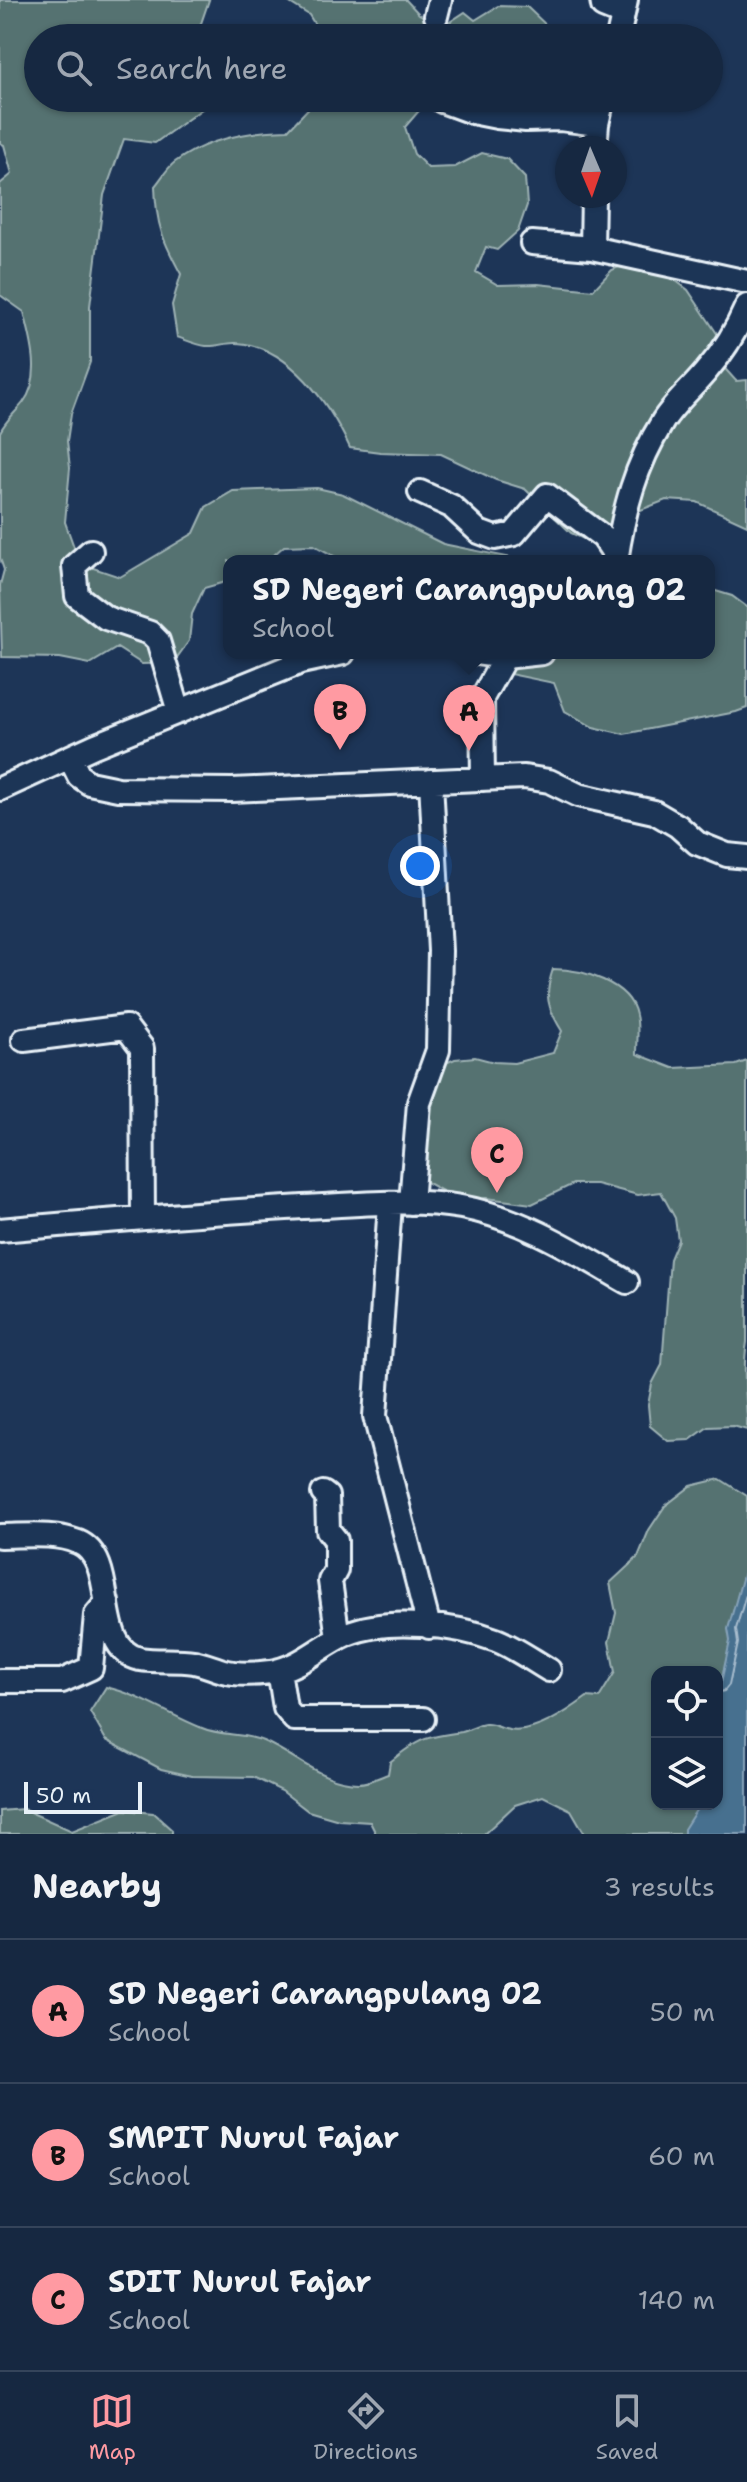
<!DOCTYPE html>
<html lang="en">
<head>
<meta charset="utf-8">
<style>
  body { margin:0; font-family:"Shantell Sans",sans-serif; background:#1f3048; color:#f1f3f6 }
  .controls { position:absolute; right:24px; bottom:24px; display:grid; overflow:hidden; border-radius:16px; box-shadow:0 2px 6px #0004 }
  .controls button { width:72px; height:72px; display:grid; place-items:center; padding:0; border:0; border-bottom:2px solid #35445a; background:#162841; color:#f1f3f6; font:40px sans-serif }
  .compass { position:absolute; left:555px; top:136px; width:72px; height:72px; border-radius:50%; background:#162841; box-shadow:0 2px 6px #0004; rotate:178deg }
  .scale { position:absolute; left:24px; bottom:20px; width:118px; box-sizing:border-box; padding-left:8px; border:4px solid #e8f1f8; border-top:0; font-size:22px; line-height:28px; white-space:nowrap; color:#e8f1f8; -webkit-text-stroke:6px #1d3557; paint-order:stroke }
  .you { position:absolute; left:420px; top:866px; width:28px; height:28px; margin:-20px; border:6px solid #fff; border-radius:50%; background:#1a73e8; box-shadow:0 0 0 12px #1a73e833 }
  .badge { display:grid; place-items:center; width:52px; height:52px; border-radius:50%; background:#ff9aa2; color:#111; font-size:26px; font-weight:700 }
  .pin { position:absolute; translate:-50% -66px; filter:drop-shadow(0 2px 4px #0008) }
  .pin::after { content:''; position:absolute; top:42px; width:28px; height:24px; background:inherit; clip-path:polygon(0 0,100% 0,50% 100%) }
  .popup { position:absolute; left:223px; top:555px; width:492px; height:104px; box-sizing:border-box; display:grid; place-content:center; border-radius:16px; background:#162841; filter:drop-shadow(0 2px 6px #0005); font-size:26px; white-space:nowrap; color:#9ea6b1 }
  .popup b { font-size:30px; color:#f1f3f6 }
  .popup::after { content:''; position:absolute; left:50%; top:100%; margin-left:-16px; border:16px solid transparent; border-top-color:#162841 }
  .list { margin:0; padding:0; list-style:none }
  h2 { display:flex; justify-content:space-between; align-items:center; height:104px; margin:0; padding:0 32px; font-size:34px }
  h2 small { font-size:26px; font-weight:400; color:#9ea6b1 }
  .list li { display:grid; grid-template-columns:52px 1fr auto; gap:24px; align-items:center; box-sizing:border-box; height:144px; padding:0 32px; border-top:2px solid #35445a }
  .list b { display:block; font-size:30px; white-space:nowrap }
  .list p { margin:0; font-size:26px; white-space:nowrap; color:#9ea6b1 }
  .list em { font-size:26px; font-style:normal; color:#9ea6b1 }
  .icon { flex:none; width:44px; height:44px; fill:none; stroke:currentColor; stroke-width:2; stroke-linecap:round; stroke-linejoin:round }
  .map { position:relative; flex:none; width:747px; height:1834px; overflow:hidden }
  .search { position:absolute; background:#162841; box-shadow:0 2px 6px #0004; left:24px; right:24px; top:24px; height:88px; display:flex; align-items:center; gap:20px; box-sizing:border-box; padding:0 28px; border-radius:44px; color:#9ea6b1; font-size:30px }
  .sheet { height:536px; background:#162841 }
  nav { display:flex; justify-content:space-around; align-items:center; box-sizing:border-box; height:112px; border-top:2px solid #35445a; background:#162841; font-size:22px; color:#9ea6b1 }
  nav a { display:grid; justify-items:center; gap:4px }
  nav .on { color:#ff9aa2 }
  .map>svg:first-child { display:block }
</style>
</head>
<body>
<div class="map">
<svg width="747" height="1834" viewBox="0 0 747 1834">
  <rect width="100%" height="100%" fill="#1d3557"/>
  <filter id="ink" filterUnits="userSpaceOnUse"><feTurbulence type="fractalNoise" baseFrequency=".0125" numOctaves="2"/><feDisplacementMap in="SourceGraphic" scale="16" xChannelSelector="R" yChannelSelector="G"/><feConvolveMatrix kernelMatrix="1 2 1 2 8 2 1 2 1" color-interpolation-filters="sRGB"/></filter>
  <g filter="url(#ink)">
    <path fill="#557271" stroke="#9eb2b4" stroke-width="2" d="M0,0H209L196,38H38V98H211L206,106L155,143L124,139L104,195L90,306V362L71,414L67,441L70,468L65,522L74,547L93,568L120,577L194,533L206,507L233,491L317,488L343,494L443,544L526,561H343L314,545L284,546L267,561H229V581L204,588L192,614L189,641L173,663L142,664L117,648L90,664L60,658L2,657L0,585L4,570L0,558V432C6,420 15,413 23,403C43,377 31,340 24,312L0,295V184L12,174L4,145L0,143Z
      M285,0H406L419,14L442,27L465,12L475,20L498,6L527,7L546,25L553,38H323L309,15Z
      M318,98H430L405,127L414,154L428,168L455,167L482,153L507,159L525,178L527,205L518,231L497,250L486,247L476,272L498,285L538,284L593,290L612,270L639,258L663,271L688,290L718,335L719,362L736,381L747,380V525L697,502L666,500L638,511L627,536L598,546L571,533L525,489L496,480L441,454L380,452L350,448C330,405 290,346 237,343C227,342 217,347 206,346C197,345 186,340 177,337L172,305L181,274C163,241 156,225 155,186C161,179 167,168 175,162C206,139 250,131 288,130Z
      M709,589L732,596L747,607V708L736,712L624,734L593,727L565,711L554,683L491,670L479,653H709Z
      M553,969C582,969 630,983 636,1015C639,1027 637,1042 637,1054L673,1068L736,1065L747,1061V1342C742,1371 747,1400 747,1430L733,1426L708,1427L690,1440L668,1441L650,1426L648,1405L652,1384L662,1365L670,1259L678,1240L675,1218L661,1192L638,1195L596,1184H573L532,1204L486,1198L465,1199L444,1192L424,1181L411,1163L410,1096L416,1076L455,1059L475,1057L494,1062L514,1063L553,1053L562,1031C547,1007 544,996 553,969Z
      M720,1479L747,1496V1618L717,1785V1672H657V1804H714L715,1834H585L571,1810L543,1796L515,1805L484,1834H376L370,1822L339,1820L308,1811L282,1791L253,1777L192,1776L161,1769L106,1740L90,1712L106,1687C141,1695 169,1715 202,1728C221,1736 244,1733 263,1741C295,1754 321,1783 359,1783C368,1783 379,1777 388,1774L390,1762C419,1738 425,1737 462,1732C470,1730 477,1725 485,1724C493,1723 501,1729 509,1730C534,1735 568,1711 587,1697L599,1698L615,1672L609,1642L616,1613L610,1583L638,1557L649,1530L665,1506L691,1486Z
      M23,1809L72,1831L124,1810L153,1813L172,1830V1834H0V1811Z"/>
    <path fill="#476f8f" stroke="#87a3b9" stroke-width="2" d="M747,1561V1834H684V1829L700,1804H717V1701L730,1641L728,1629Z"/>
    <g fill="none" stroke-linecap="round" stroke-linejoin="round">
      <path stroke="#a8bdce" stroke-width="2" d="M717,1693L724,1691L729,1685L738,1643L736,1629L747,1591"/>
      <g stroke="#e8f1f8" stroke-width="28">
        <path id="minor" d="M602,0L603,6L623,14
          M436,16L440,0
          M618,38L626,0
          M442,101L472,112L497,117L526,120L560,119L597,124
          M595,148L597,124L603,98
          M593,196L592,248L747,282
          M532,243L592,248
          M420,492L451,506L479,532L495,538L514,534L547,495L603,537L617,558
          M91,551L74,566L77,596L106,618L150,633L158,641L179,712
          M616,561C624,509 635,466 663,421C675,402 694,387 708,369C724,351 737,329 747,306
          M476,653L505,657L542,653
          M70,758L79,776L89,783L118,789L232,790L524,777L549,781L578,795L654,812L678,826L697,843L727,855L747,857
          M483,779L482,698L505,657
          M0,789L94,746L301,662L343,653
          M24,1040L126,1027L142,1048L143,1218
          M411,1203L419,1103L438,1050L440,951L431,781
          M390,1204L375,1416L429,1627
          M0,1230C101,1221 202,1213 303,1207C355,1205 410,1198 461,1207C522,1218 574,1251 627,1282
          M323,1493L327,1496L328,1530L336,1540V1570L330,1581L338,1638
          M0,1536C25,1536 54,1532 78,1542C121,1560 91,1648 140,1659C157,1662 176,1659 194,1662C204,1664 213,1668 223,1671C238,1675 256,1674 271,1672C301,1667 320,1646 347,1634C387,1617 456,1625 496,1640C514,1647 532,1660 549,1670
          M279,1670L285,1708L294,1719H423
          M0,1681H62L91,1668L96,1615L107,1602"/>
      </g>
      <use href="#minor" stroke="#1d3557" stroke-width="22"/>
    </g>
  </g>
</svg>
<div class="controls">
<button><svg class="icon" aria-label="locate" viewBox="0 0 24 24"><circle cx="12" cy="12" r="6"/><path d="M12 2v4M12 18v4M2 12h4M18 12h4"/></svg></button>
<button><svg class="icon" aria-label="layers" viewBox="0 0 24 24"><path d="M12 4l9 5-9 5-9-5zM3 14l9 5 9-5"/></svg></button>
</div>
<svg class="compass" viewBox="-18 -18 36 36"><path d="M0-13l5 13h-10z" fill="#e53935"/><path d="M0 13l5-13h-10z" fill="#9ea6b1"/></svg>
<div class="scale">50 m</div>
<div class="you"></div>
<div class="pin badge" style="left:469px;top:751px">A</div>
<div class="popup"><b>SD Negeri Carangpulang 02</b>School</div>
<div class="pin badge" style="left:340px;top:750px">B</div>
<div class="pin badge" style="left:497px;top:1193px">C</div>
<div class="search"><svg class="icon" aria-label="search" viewBox="0 0 24 24"><circle cx="10" cy="10" r="6"/><path d="M15 15l6 6"/></svg>Search here</div>
</div>
<section class="sheet">
<h2>Nearby<small>3 results</small></h2>
<ul class="list">
<li><span class="badge">A</span><div><b>SD Negeri Carangpulang 02</b><p>School</p></div><em>50 m</em></li>
<li><span class="badge">B</span><div><b>SMPIT Nurul Fajar</b><p>School</p></div><em>60 m</em></li>
<li><span class="badge">C</span><div><b>SDIT Nurul Fajar</b><p>School</p></div><em>140 m</em></li>
</ul>
</section>
<nav>
<a class="on"><svg class="icon" aria-label="map" viewBox="0 0 24 24"><path d="M3 6l6-2 6 2 6-2v14l-6 2-6-2-6 2zM9 4v14M15 6v14"/></svg>Map</a>
<a><svg class="icon" aria-label="directions" viewBox="0 0 24 24"><path d="M12 3l9 9-9 9-9-9zM9 14v-3h6M13 9l2 2-2 2"/></svg>Directions</a>
<a><svg class="icon" aria-label="saved" viewBox="0 0 24 24"><path d="M7 4h10v16l-5-4-5 4z"/></svg>Saved</a>
</nav>
</body>
</html>
